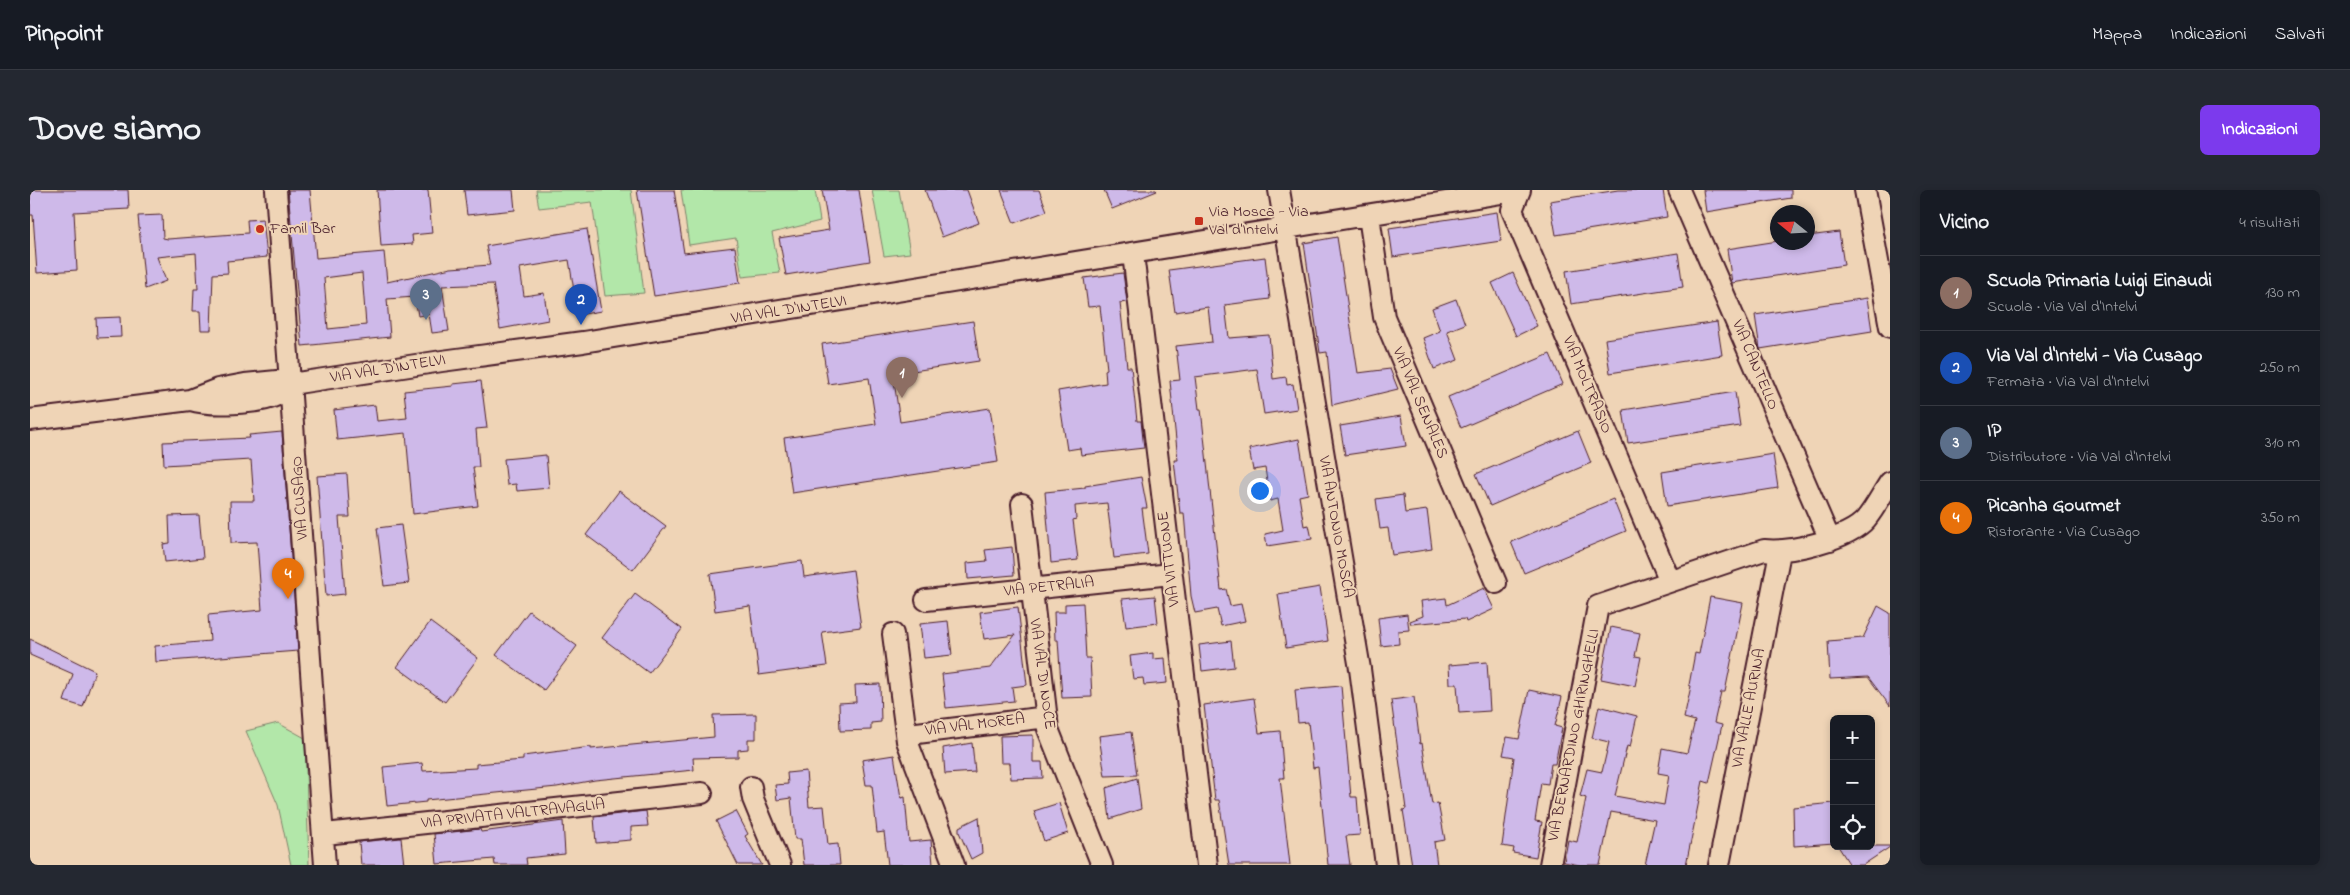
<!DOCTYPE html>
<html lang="it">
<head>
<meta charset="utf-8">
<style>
  body { margin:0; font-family:"Indie Flower",sans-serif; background:#242831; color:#f1f3f6 }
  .controls { position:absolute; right:15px; bottom:15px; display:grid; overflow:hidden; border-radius:8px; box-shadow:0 2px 8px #0003 }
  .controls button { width:45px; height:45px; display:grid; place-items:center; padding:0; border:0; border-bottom:1px solid #363941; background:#171b24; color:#f1f3f6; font:25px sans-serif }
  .compass { position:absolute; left:1740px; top:15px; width:45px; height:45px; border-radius:50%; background:#171b24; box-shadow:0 2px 8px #0003; rotate:288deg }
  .you { position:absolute; left:1229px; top:300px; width:18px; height:18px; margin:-12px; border:4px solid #fff; border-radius:50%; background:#1a73e8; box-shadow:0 0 0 8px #1a73e833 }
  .badge { display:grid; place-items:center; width:32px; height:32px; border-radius:50%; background:#7c3aed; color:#fff; font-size:16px; font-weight:700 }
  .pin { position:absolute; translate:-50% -41px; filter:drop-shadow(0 1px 2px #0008) }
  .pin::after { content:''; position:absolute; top:26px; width:18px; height:15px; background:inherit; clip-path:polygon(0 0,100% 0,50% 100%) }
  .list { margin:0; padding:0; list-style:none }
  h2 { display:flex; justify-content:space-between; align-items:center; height:65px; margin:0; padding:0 20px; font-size:21px }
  h2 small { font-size:16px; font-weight:400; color:#9ea1a6 }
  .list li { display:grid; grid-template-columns:32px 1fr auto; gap:15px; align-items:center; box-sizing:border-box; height:75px; padding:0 20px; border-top:1px solid #363941 }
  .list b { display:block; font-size:19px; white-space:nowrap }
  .list p { margin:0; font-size:16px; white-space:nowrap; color:#9ea1a6 }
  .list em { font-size:16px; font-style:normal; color:#9ea1a6 }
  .icon { flex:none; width:28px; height:28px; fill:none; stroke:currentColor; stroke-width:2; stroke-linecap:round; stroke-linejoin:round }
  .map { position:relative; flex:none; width:1860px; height:675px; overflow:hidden; border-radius:8px }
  header { display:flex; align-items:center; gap:30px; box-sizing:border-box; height:70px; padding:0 25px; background:#171b24; border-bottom:1px solid #363941 }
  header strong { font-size:24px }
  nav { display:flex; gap:28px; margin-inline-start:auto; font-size:18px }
  .intro { display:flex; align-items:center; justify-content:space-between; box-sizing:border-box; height:120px; padding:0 30px }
  h1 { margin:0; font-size:35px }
  .button { padding:12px 22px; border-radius:8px; background:#7c3aed; color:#fff; font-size:18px; font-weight:700 }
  main { display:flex; gap:30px; padding:0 30px }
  aside { flex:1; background:#171b24; border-radius:8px; box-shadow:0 2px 8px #0003 }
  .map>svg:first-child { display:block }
</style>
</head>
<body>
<header>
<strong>Pinpoint</strong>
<nav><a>Mappa</a><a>Indicazioni</a><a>Salvati</a></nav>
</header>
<div class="intro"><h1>Dove siamo</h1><a class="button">Indicazioni</a></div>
<main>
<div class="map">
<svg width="1860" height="675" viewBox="0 0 1860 675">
  <rect width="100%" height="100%" fill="#efd4b6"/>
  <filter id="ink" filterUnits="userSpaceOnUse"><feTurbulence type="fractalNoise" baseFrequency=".02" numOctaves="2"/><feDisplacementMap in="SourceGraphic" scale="10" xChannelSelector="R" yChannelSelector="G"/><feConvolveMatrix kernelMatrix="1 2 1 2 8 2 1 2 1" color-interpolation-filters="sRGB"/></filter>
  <g filter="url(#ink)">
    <path fill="#b2e7a9" stroke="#7e836a" d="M506,0H601L614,103L575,106L562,12L509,18Z
      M651,0H785L790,31L742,43L750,83L712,87L706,48L659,55Z
      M842,0H869L880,63L854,66Z
      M248,533L275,548L279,675H261L248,615L216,541Z"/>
    <path fill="#ceb9e9" stroke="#4a1f2b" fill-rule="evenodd" d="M0,0H98L99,19L44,22L47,80L7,83L3,25H0Z
      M258,0H280L286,68L354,62L357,92L421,78L460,75L456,56L557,39L571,121L548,125L539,70L490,78L494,106L514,103L518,130L470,139L463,94L412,96L419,141L402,143L399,124L388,126L385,107L357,109L360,147L272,156ZM332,83L336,135L298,139L294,88Z
      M347,0H398L402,43L382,45L383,54L351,56Z
      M434,0H483L485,20L437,25Z
      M607,0H644L654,63L705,57L710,93L624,106Z
      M792,0H829L840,71L756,85L749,48L799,40Z
      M895,0H937L949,33L912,47Z
      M971,0H1009L1017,21L984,33Z
      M1074,0H1126L1127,1L1082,19Z
      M1588,0H1633L1637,27L1526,45L1520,11Z
      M1673,0H1761V8L1676,22Z
      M1467,22L1471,51L1363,67L1359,38Z
      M132,25L133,48L138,49L218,43L217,30L233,29L237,67L197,71L198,83L183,84L181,140H171L170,121H163L164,99H168L166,63L127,67L136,91L115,99L108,26Z
      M1809,42L1814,75L1702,93L1697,59L1748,51L1778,52V46Z
      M1307,47L1328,183L1360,179L1368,199L1302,215L1297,162L1290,163L1274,53Z
      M1648,63L1653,97L1541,114L1536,81Z
      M1235,67L1240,109L1195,115L1199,148L1239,145L1243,189L1256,187L1257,195L1263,194L1267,219L1234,224L1227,179L1165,187L1169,219H1171L1191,400L1196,399L1200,416L1211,414L1215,431L1191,436L1187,419L1165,423L1161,406L1154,323H1150L1144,270H1148L1140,191L1150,190L1146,156L1182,152L1178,117L1145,122L1139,80Z
      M1093,83L1097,112L1090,113L1097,177H1101L1107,231H1111L1114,258L1051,265L1050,258L1037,260L1028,201L1076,193L1075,180L1077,179L1070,116L1058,117L1054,88Z
      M1483,83L1507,136L1486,146L1462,93Z
      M1837,108L1842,141L1730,159L1725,125Z
      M1426,109L1435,134L1417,141L1428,170L1404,179L1393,148L1410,141L1402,118Z
      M90,127L91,147L67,148L66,128Z
      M943,131L949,171L863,184L870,232L960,218L968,272L762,303L754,248L846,234L839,188L798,194L792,154Z
      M1687,132L1692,165L1580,183L1575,149Z
      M1520,164L1533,194L1431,238L1418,207Z
      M451,191L457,238L446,239L449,277H443L448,316L383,324L376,243L307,250L304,220L345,215L347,231L377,228L374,201L423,196V194Z
      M1705,202L1710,236L1598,253L1593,220Z
      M1371,226L1376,256L1315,265L1310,236Z
      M1548,241L1561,273L1460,316L1446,284Z
      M252,242L268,461L126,472L125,456L180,451L178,425L232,420L227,352L201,353L200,311H224L221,270L134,275L133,252L220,248L219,245Z
      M1269,249L1278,304L1269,306L1274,336L1279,335L1282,349L1237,356L1235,344L1253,340L1248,309L1240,311L1235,278L1223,280L1219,259Z
      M1743,264L1748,298L1637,316L1632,282Z
      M516,265L519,298L487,301L486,294L477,295L474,269Z
      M317,284L320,327H309L315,404L296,406L287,286Z
      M1111,287L1117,318H1112L1118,364L1084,368L1077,313L1045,316L1046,329L1043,330L1048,370L1021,373L1015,302L1055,298V296Z
      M589,301L636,336L603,380L556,345Z
      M1373,305L1375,323L1397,320L1402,359L1362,365L1358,338L1350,339L1346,309Z
      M1583,309L1596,341L1494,383L1481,352Z
      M169,325L173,368L135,372L133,354L140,353L139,326Z
      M371,335L379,393L354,396L347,338Z
      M982,357L984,385L938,389L937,373L957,371L955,360Z
      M772,371L774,387L823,380L831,437L792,442L797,476L729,485L720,416L685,421L680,384Z
      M1290,397L1298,451L1256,458L1248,404Z
      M1454,398L1464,419L1436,432L1435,429L1381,434L1380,431L1393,426L1391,411L1416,408L1417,415Z
      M605,404L652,439L619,483L572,448Z
      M1125,406L1128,433L1096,437L1092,409Z
      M1680,407L1713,413L1695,502H1691L1684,533L1692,535L1679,593L1673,591L1656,675H1615L1625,630L1581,622L1570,675H1550L1534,672L1538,650L1547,652L1556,608L1550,606L1557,579L1572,582L1579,552L1562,548L1569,516L1607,526L1600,557L1597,556L1585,606L1634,615L1639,585L1628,583L1632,558L1657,563L1665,531L1654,528L1661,496L1659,495L1665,463L1669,464Z
      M1053,413L1056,468H1060L1062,507L1032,508L1028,450H1025L1024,422H1035V414Z
      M1848,416L1860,423V516L1838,487L1800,489L1798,451L1833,448Z
      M988,417L997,495L982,497L984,511L916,518L912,484L960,478L985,445L954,449L950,422Z
      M499,421L547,456L514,500L466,465Z
      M1377,424L1379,440L1368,441L1369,454L1351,456L1348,428Z
      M918,431L922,465L894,468L890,434Z
      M400,432L448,468L415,512L367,477Z
      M1581,437L1610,443L1605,466L1611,467L1605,496L1571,489Z
      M0,449L65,481L53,517L34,511L43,484L0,465Z
      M1201,451L1204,477L1172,481L1169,455Z
      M1123,463V469L1135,468L1137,493L1114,495L1113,488L1103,489L1100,466Z
      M1457,472L1460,521L1429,523L1427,494H1420L1419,475Z
      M850,494L851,532L841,533V540L810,541L809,513L826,512L825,495Z
      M1311,496L1321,607H1327L1330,645L1316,646L1320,675H1298L1288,577L1283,578L1278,532L1268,533L1265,500Z
      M1499,500L1532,507L1525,536L1532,538L1525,574H1521L1518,594L1511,593L1505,631L1512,632L1506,667L1483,663L1484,658L1472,656L1484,567L1473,565L1477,547L1489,549Z
      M1384,507L1390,554L1392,553L1402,614L1408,613L1415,650L1404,652L1407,675H1382L1373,620L1376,619L1361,510Z
      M1224,508L1229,543L1250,541L1254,588H1250L1260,675H1199L1189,610H1185L1174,515Z
      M726,524V549H718V559L708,560V567L663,568L664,580L565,590L527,597L396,610V612L357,616L353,577L392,573L393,581L446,578V574L493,570V566L561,557V559L684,547L683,525Z
      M1101,542L1107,585L1075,586L1069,546Z
      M1003,545V572H1012L1013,588L981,589L980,573H971L970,546Z
      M942,553L945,582L915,584L913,558Z
      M864,565L871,608L875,607L879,652L901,650L903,675H858L854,642L847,643L842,595H836L832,570Z
      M776,581L779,617L794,616L798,655L808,654L810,675H774L771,649H765L761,608L747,610L745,595L758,594L757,583Z
      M1107,588L1111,619L1080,629L1076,598Z
      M1029,613L1038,643L1014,651L1004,621Z
      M1804,613V653L1764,656L1763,617Z
      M616,621L618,636L601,637V650L566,653L564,627Z
      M706,621L718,644L715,646L732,675H708L686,631Z
      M949,627L952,663L941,669L929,642V637Z
      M533,631L535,664L496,668L497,675H465L464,669L407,674L404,644L450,639L451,642Z
      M371,648L374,675H331L329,652Z
      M1808,656H1860V657L1833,675H1820Z"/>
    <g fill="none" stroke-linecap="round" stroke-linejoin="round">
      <g stroke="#4a1f2b" stroke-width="24">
        <path id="minor" d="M246,0L295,675
          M1249,0L1330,479L1356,675
          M1490,0L1482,20L1640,391
          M1649,0L1800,350
          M1835,0L1860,137
          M1339,26L1354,127L1466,393
          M1103,64L1177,675
          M161,210C179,216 229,214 245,206C251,203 256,198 261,194
          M0,230L160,210L188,199L215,194L247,191L261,194L412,171L553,152L1490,0
          M992,314L1018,539L1072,675
          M896,410L1141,384
          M863,444L877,551L924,675
          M877,551L887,543L1017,527
          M721,597L723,609L750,675
          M295,644L672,603
          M1520,675L1568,416L1734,360C1760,363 1819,349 1836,329C1845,318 1852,304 1860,292
          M1689,675L1750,362"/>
      </g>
      <use href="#minor" stroke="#efd4b6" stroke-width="20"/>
    </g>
  </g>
  <g fill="#c8321e" stroke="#efd4b6" stroke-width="2">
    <rect x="1164" y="26" width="10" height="10" rx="2.5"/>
    <circle cx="230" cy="39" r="5"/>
  </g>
  <g text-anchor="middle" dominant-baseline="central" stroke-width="4" stroke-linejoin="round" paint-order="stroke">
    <g font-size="16" fill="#4a1f2b" stroke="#efd4b6" text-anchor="start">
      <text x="1179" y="22">Via Mosca - Via<tspan x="1179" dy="18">Val d'Intelvi</tspan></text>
      <text x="240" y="39">Famil Bar</text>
    </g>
    <g font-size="16" fill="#4a1f2b" stroke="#efd4b6">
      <text transform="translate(759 120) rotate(-9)">VIA VAL D'INTELVI</text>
      <text transform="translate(1725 175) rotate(67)">VIA CANTELLO</text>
      <text transform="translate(358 179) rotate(-9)">VIA VAL D'INTELVI</text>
      <text transform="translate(1557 195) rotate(67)">VIA MOLTRASIO</text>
      <text transform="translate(1390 213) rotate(67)">VIA VAL SENALES</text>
      <text transform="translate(270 308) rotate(-94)">VIA CUSAGO</text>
      <text transform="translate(1306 337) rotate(80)">VIA ANTONIO MOSCA</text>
      <text transform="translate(1139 369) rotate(-97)">VIA VITTUONE</text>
      <text transform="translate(1019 397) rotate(-6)">VIA PETRALIA</text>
      <text transform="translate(1012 484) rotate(82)">VIA VAL DI NOCE</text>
      <text transform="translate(1719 518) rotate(-79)">VIA VALLE AURINA</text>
      <text transform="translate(945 535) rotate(-7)">VIA VAL MOREA</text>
      <text transform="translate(1544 545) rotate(-79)">VIA BERNARDINO GHIRINGHELLI</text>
      <text transform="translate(483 624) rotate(-6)">VIA PRIVATA VALTRAVAGLIA</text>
    </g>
  </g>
</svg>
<div class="controls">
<button>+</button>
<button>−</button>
<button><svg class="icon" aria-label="locate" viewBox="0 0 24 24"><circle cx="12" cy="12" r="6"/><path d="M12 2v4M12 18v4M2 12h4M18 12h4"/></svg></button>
</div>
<svg class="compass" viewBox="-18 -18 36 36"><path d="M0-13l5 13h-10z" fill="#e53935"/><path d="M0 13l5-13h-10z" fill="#9ea1a6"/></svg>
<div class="you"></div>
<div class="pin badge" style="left:872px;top:208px;background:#8d6e63">1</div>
<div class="pin badge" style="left:551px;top:135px;background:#1a4fb4">2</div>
<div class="pin badge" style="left:396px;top:130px;background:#5c6f8a">3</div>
<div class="pin badge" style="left:258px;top:409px;background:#e8710a">4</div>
</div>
<aside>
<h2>Vicino<small>4 risultati</small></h2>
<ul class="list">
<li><span class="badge" style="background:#8d6e63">1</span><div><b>Scuola Primaria Luigi Einaudi</b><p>Scuola · Via Val d'Intelvi</p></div><em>130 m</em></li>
<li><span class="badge" style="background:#1a4fb4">2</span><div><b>Via Val d'Intelvi - Via Cusago</b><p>Fermata · Via Val d'Intelvi</p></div><em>250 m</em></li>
<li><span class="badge" style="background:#5c6f8a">3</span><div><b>IP</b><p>Distributore · Via Val d'Intelvi</p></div><em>310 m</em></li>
<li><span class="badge" style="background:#e8710a">4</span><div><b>Picanha Gourmet</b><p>Ristorante · Via Cusago</p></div><em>350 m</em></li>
</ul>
</aside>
</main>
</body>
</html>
